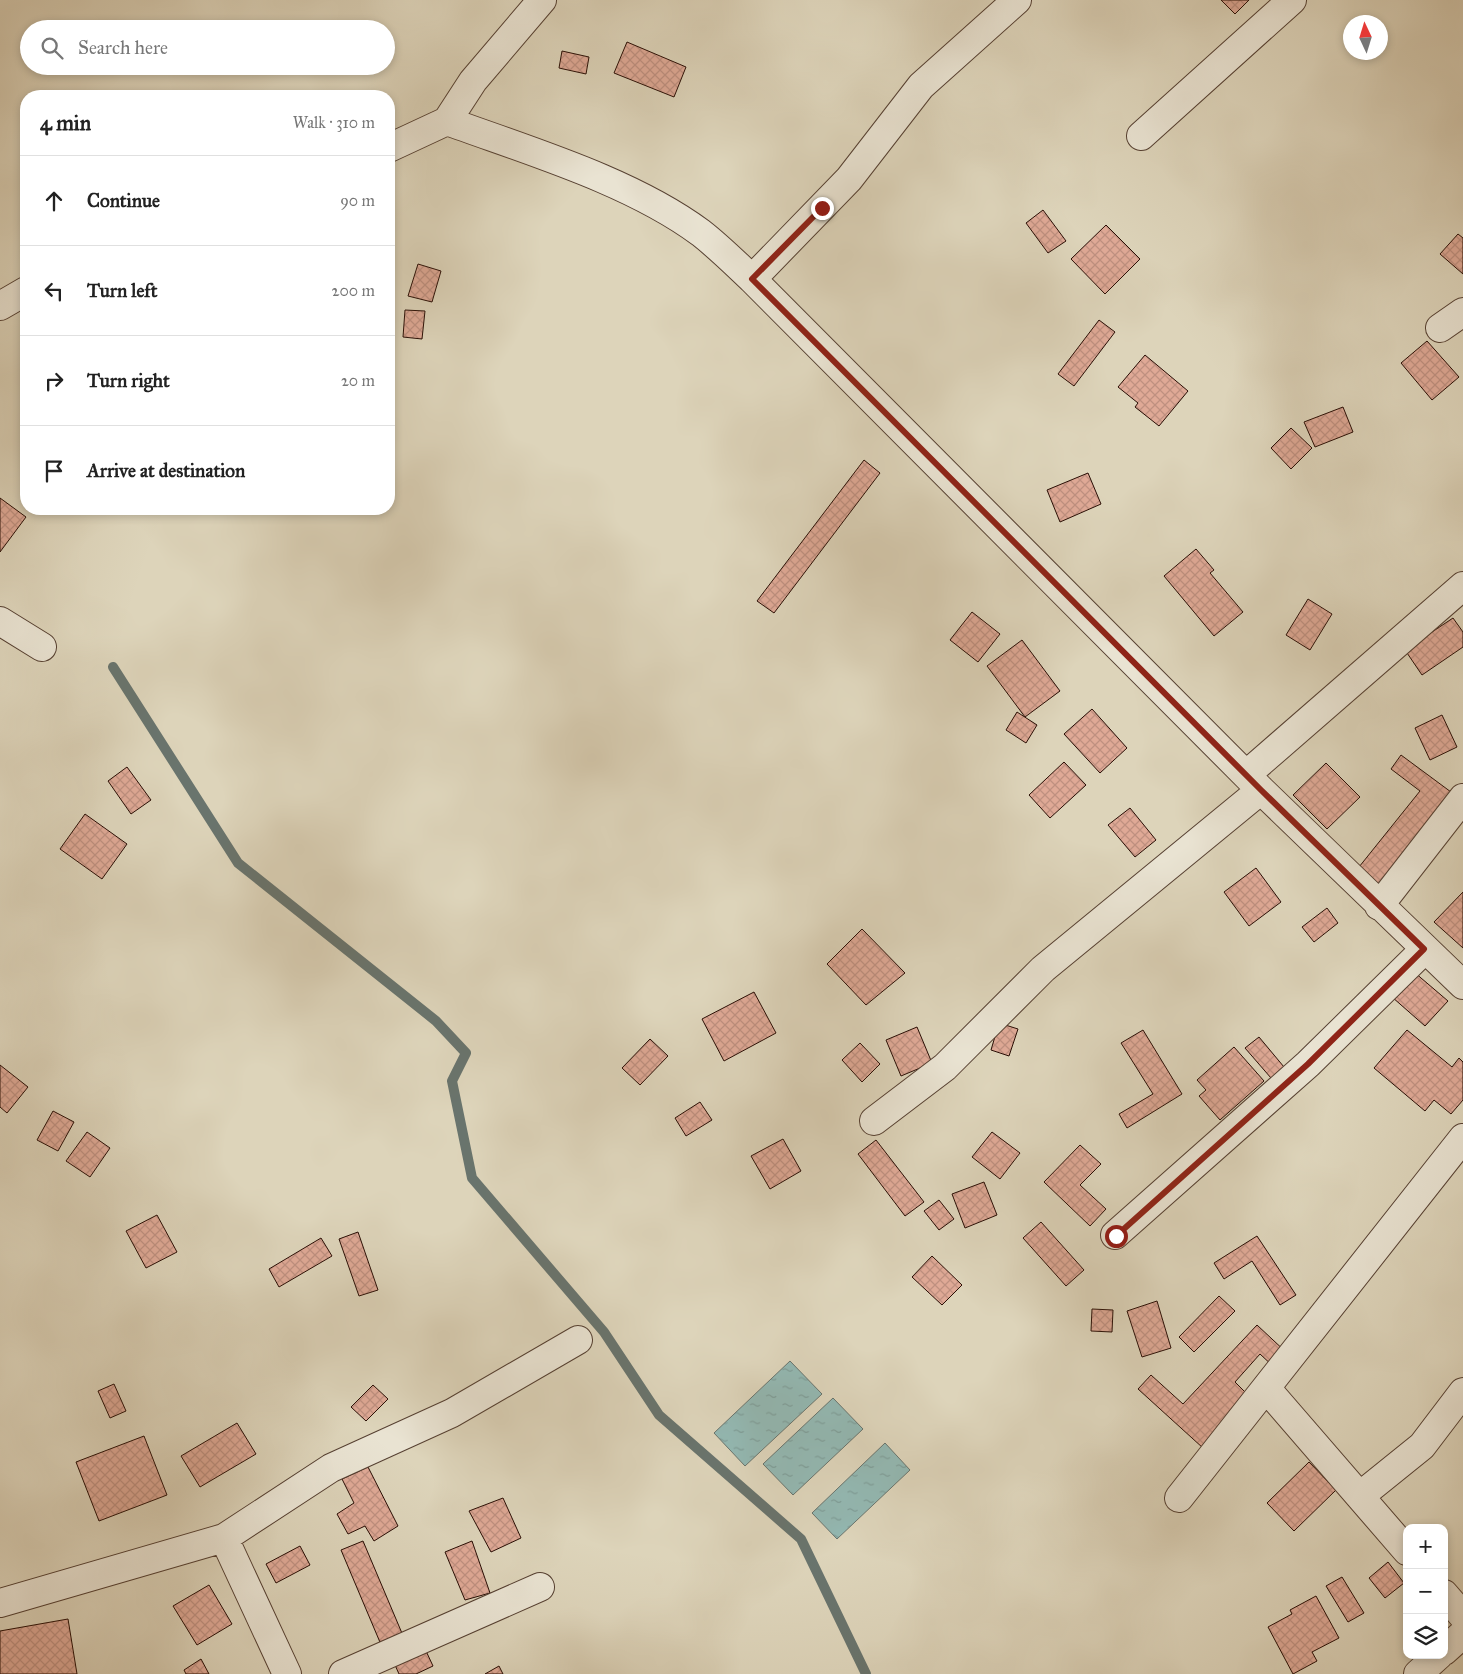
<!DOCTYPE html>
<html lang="en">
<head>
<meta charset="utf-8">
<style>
  body { margin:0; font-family:"IM FELL Great Primer",serif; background:#f2f2f2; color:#222 }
  .controls { position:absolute; right:15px; bottom:15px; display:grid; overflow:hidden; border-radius:10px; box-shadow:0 2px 8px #0003 }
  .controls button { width:45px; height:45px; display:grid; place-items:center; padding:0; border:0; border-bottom:1px solid #e0e0e0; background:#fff; color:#222; font:25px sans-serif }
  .compass { position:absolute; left:1343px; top:15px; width:45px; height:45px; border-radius:50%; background:#fff; box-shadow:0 2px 8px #0003; rotate:356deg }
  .stop { position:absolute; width:15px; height:15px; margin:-11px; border:4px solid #8f2418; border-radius:50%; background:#fff }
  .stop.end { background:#8f2418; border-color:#fff; box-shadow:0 1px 5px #0008 }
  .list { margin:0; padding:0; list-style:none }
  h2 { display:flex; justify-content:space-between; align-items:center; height:65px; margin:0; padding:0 20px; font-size:21px }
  h2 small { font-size:16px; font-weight:400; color:#767676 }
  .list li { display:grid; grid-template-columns:32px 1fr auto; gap:15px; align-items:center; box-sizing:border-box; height:90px; padding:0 20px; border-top:1px solid #e0e0e0 }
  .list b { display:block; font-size:19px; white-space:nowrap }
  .list em { font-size:16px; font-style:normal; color:#767676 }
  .icon { flex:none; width:28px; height:28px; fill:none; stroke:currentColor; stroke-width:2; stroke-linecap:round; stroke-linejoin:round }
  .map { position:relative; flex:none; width:1463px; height:1674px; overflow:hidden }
  .search { position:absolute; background:#fff; box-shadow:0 2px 8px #0003; left:20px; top:20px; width:375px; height:55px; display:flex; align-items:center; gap:12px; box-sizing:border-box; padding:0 18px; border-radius:28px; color:#767676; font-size:19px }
  .panel { position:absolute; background:#fff; box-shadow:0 2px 8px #0003; left:20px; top:90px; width:375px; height:425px; border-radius:20px }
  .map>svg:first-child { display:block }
</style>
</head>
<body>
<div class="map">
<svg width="1463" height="1674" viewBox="0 0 1463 1674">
  <defs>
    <pattern id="water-ripples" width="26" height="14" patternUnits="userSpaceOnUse" patternTransform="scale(1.25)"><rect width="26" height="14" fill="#93b8b2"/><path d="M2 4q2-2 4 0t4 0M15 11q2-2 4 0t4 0" fill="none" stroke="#7f9d98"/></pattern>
    <pattern id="building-cross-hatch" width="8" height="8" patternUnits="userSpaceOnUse" patternTransform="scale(1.25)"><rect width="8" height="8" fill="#dfa996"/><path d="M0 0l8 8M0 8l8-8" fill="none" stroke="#bf9080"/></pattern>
  </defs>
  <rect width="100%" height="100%" fill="#ddd4ba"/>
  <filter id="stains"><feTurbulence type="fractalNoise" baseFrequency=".004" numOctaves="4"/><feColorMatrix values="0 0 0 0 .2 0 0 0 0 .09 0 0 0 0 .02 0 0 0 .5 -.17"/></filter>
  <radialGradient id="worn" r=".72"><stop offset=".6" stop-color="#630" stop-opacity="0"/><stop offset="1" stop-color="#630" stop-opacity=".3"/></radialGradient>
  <path fill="url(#water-ripples)" stroke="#69746d" d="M790,1361L822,1394L745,1466L714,1433Z
    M833,1398L863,1429L793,1495L763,1464Z
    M885,1443L910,1470L837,1539L812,1513Z"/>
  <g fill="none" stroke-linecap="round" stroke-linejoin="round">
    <path stroke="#69746d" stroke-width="10" d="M113,667L238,863L436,1021L466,1053L452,1081L472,1178L604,1332L659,1415L801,1539L866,1674"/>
  </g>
  <path fill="url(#building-cross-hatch)" stroke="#290e05" d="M1221,0H1249L1235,14Z
    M627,42L686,67L674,97L614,73Z
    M562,51L589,57L586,74L559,68Z
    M1043,210L1066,241L1048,253L1026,223Z
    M1106,225L1140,259L1105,294L1071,259Z
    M1458,234L1463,238V274L1440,254Z
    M418,264L441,271L432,302L408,296Z
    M405,310L425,311L422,339L403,337Z
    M1099,320L1115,332L1074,386L1058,374Z
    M389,326L394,327L389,363Z
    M1427,341L1459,377L1432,400L1401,363Z
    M1145,355L1188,391L1159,426L1135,407L1138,403L1118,387Z
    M1343,407L1353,432L1315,447L1304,422Z
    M1291,428L1312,448L1291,469L1271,448Z
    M864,460L880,473L774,613L757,601Z
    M1088,473L1101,504L1060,522L1047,490Z
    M0,498L26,517L0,552Z
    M1196,549L1214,570L1210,573L1243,612L1214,636L1164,576Z
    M1308,599L1332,614L1310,650L1286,635Z
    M972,612L1000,634L978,662L950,640Z
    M1453,618L1463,632V647L1422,675L1405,650Z
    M1022,640L1060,691L1025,717L987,666Z
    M1092,709L1127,748L1100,773L1064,734Z
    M1017,712L1037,725L1026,743L1006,730Z
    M1442,715L1457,747L1430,760L1415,728Z
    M1401,755L1451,792L1376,888L1355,872L1420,791L1391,769Z
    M1064,762L1086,785L1050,818L1029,795Z
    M1326,763L1360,797L1327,829L1293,795Z
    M127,767L151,800L131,814L108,781Z
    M1130,808L1156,840L1135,857L1108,825Z
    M85,814L127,844L102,879L60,849Z
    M1256,868L1281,902L1249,926L1224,892Z
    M1463,892V948L1434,922Z
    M1327,908L1338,923L1314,942L1302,927Z
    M862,929L905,973L866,1005L827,964Z
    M1414,972L1448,1001L1425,1026L1392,997Z
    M754,992L776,1033L724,1061L702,1019Z
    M999,1023L1018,1029L1009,1056L991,1050Z
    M917,1027L932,1063L901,1076L886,1040Z
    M1143,1030L1182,1094L1127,1128L1119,1114L1153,1094L1121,1043Z
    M1407,1030L1452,1067L1459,1058L1463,1062V1100L1451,1114L1434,1100L1425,1111L1374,1068Z
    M1259,1037L1284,1067L1271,1078L1245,1048Z
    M650,1039L668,1056L640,1085L622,1068Z
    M860,1043L880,1064L862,1082L842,1060Z
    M1234,1047L1264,1081L1220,1120L1199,1096L1206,1090L1197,1080Z
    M0,1065L28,1087L7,1113L0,1107Z
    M700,1102L712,1120L686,1136L675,1118Z
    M53,1111L74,1122L58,1151L37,1140Z
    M87,1132L110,1148L90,1177L66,1161Z
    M992,1132L1020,1153L1000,1179L972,1157Z
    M783,1139L801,1171L770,1189L751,1156Z
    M876,1140L924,1202L905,1216L858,1154Z
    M1080,1145L1101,1164L1080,1185L1106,1209L1090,1226L1044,1182Z
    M984,1182L997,1215L965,1228L952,1194Z
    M939,1200L954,1219L939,1230L924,1211Z
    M157,1215L177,1252L146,1268L126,1231Z
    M1041,1222L1084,1270L1066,1286L1023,1238Z
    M358,1232L378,1290L359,1296L339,1239Z
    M1257,1236L1296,1295L1280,1305L1252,1261L1224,1279L1214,1263Z
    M321,1238L332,1256L279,1287L269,1269Z
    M932,1256L962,1285L942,1305L912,1277Z
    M1219,1296L1235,1311L1194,1352L1179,1337Z
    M1157,1301L1171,1348L1142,1357L1127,1311Z
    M1092,1309L1113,1310L1112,1332L1091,1331Z
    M1257,1325L1288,1354L1275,1368L1260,1354L1235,1382L1250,1397L1203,1448L1138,1389L1151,1375L1183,1404Z
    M114,1384L126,1411L110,1418L98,1391Z
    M373,1385L388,1399L366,1421L351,1407Z
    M237,1423L256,1454L200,1487L181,1456Z
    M144,1436L167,1495L99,1521L76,1462Z
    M1309,1462L1336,1490L1294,1531L1267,1503Z
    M368,1467L398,1526L374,1541L365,1526L348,1534L337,1514L354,1503L342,1479Z
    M503,1498L521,1538L491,1552L469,1511Z
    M363,1541L404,1638L382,1647L341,1550Z
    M472,1541L490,1593L465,1600L445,1552Z
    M300,1546L310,1565L276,1583L266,1564Z
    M1388,1562L1404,1583L1385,1598L1369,1578Z
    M1342,1577L1364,1613L1348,1622L1326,1586Z
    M209,1585L232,1624L197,1645L173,1606Z
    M1316,1596L1339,1638L1312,1652L1317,1661L1293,1674L1268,1627L1292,1614L1290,1610Z
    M68,1619L77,1674H0V1631Z
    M426,1651L433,1666L416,1674H399L395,1665Z
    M201,1659L209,1674H186L184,1670Z
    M499,1666L503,1674H485Z"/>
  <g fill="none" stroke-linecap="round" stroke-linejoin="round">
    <g stroke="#564032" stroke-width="30">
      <path id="street" d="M447,121C529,151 631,181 701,233C719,247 736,264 752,279L1261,790L1463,985
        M1141,136L1292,0
        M389,148L447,121L473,81L542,0
        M752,279L849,179L921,86L1017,0
        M0,306L26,291
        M1440,328L1463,312
        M0,621L42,647
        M1247,774L1463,586
        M1379,906L1463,798
        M874,1121L945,1067L1043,969L1261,790
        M1115,1235L1308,1064L1425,949
        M1266,1388L1407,1551
        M1360,1496L1422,1446L1463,1392
        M1179,1498L1463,1138
        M224,1538L287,1674
        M1444,1594L1463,1616
        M0,1603L224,1538L331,1468L452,1413L578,1340
        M1444,1651L1463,1634
        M343,1674L540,1587
        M1418,1674L1439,1655"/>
    </g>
    <use href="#street" stroke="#e9e3d2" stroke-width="28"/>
  </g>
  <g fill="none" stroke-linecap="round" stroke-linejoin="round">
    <path stroke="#8f2418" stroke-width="6" d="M822,208L752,279L1261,790L1424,949L1308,1064L1116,1236"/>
  </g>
  <rect width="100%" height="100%" filter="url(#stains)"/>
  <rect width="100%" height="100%" fill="url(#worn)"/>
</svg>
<div class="controls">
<button>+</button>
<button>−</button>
<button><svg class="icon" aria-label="layers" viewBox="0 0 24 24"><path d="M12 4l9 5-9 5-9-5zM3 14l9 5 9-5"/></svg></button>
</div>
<svg class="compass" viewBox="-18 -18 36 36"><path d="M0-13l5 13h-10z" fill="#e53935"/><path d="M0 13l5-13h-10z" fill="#767676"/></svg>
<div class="stop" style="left:1116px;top:1236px"></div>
<div class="stop end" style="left:822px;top:208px"></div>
<div class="search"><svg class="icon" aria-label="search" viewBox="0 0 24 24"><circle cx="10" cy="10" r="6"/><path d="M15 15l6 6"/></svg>Search here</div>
<section class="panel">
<h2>4 min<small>Walk · 310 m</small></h2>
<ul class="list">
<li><svg class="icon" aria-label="ahead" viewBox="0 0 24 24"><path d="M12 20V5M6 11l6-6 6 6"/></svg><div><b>Continue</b></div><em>90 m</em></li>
<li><svg class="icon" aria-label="left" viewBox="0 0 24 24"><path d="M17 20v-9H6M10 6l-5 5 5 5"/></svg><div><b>Turn left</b></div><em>200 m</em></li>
<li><svg class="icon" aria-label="right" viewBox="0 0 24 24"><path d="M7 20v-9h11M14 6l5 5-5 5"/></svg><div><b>Turn right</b></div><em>20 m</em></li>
<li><svg class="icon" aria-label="arrive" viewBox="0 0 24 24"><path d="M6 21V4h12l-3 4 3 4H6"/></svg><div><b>Arrive at destination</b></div></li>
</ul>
</section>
</div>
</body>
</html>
